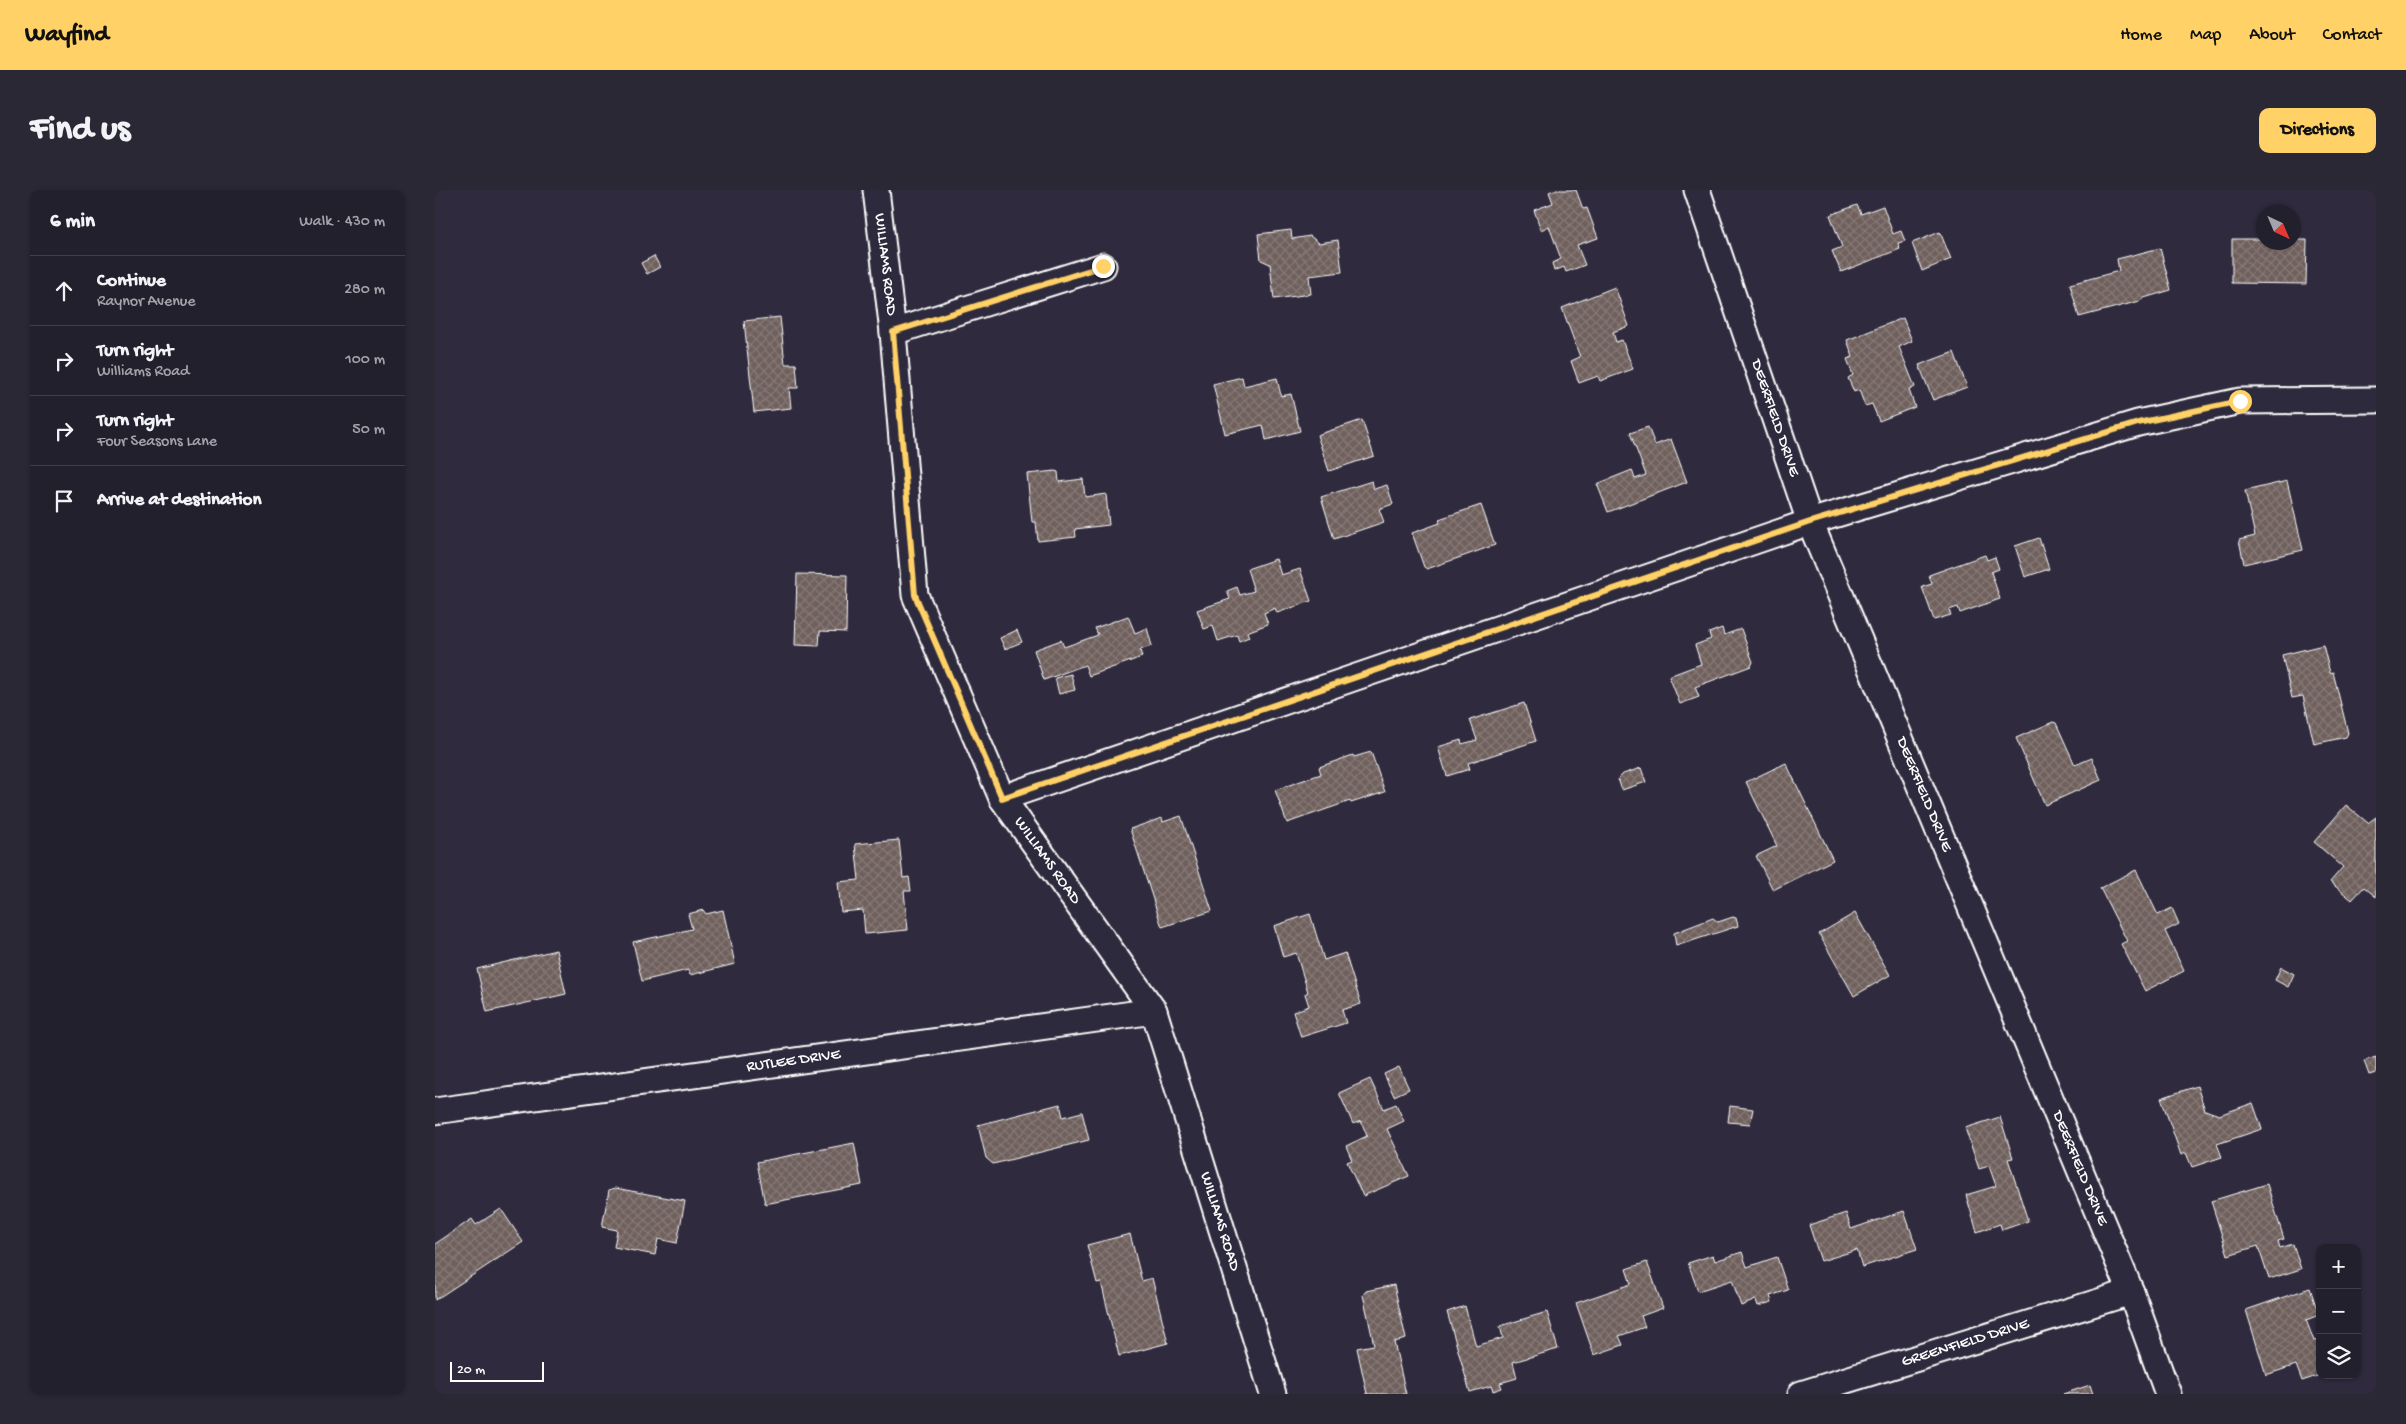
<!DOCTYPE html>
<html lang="en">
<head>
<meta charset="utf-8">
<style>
  body { margin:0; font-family:"Gochi Hand",sans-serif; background:#2b2836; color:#f1f3f6 }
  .controls { position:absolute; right:15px; bottom:15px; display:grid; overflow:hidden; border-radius:10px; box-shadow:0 1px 4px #0004 }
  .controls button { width:45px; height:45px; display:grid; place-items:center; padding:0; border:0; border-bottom:1px solid #403e4a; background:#23202e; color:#f1f3f6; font:25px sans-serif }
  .compass { position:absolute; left:1821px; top:15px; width:45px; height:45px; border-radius:50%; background:#23202e; box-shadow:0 1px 4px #0004; rotate:136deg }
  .scale { position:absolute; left:15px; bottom:12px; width:94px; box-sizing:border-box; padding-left:5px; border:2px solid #fff; border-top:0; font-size:14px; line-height:18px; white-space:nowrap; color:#fff; -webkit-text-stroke:4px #2f2a3d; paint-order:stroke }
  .stop { position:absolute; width:15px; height:15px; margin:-11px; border:4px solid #ffd166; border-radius:50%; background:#fff }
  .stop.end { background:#ffd166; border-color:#fff; box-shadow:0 1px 5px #0008 }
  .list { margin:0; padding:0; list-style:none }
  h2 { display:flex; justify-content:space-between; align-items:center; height:65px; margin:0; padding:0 20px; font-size:21px }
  h2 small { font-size:16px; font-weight:400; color:#a3a3aa }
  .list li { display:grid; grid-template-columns:32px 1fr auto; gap:15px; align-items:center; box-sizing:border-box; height:70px; padding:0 20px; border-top:1px solid #403e4a }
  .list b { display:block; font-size:19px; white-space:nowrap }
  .list p { margin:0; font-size:16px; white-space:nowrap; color:#a3a3aa }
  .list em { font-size:16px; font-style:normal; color:#a3a3aa }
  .icon { flex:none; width:28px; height:28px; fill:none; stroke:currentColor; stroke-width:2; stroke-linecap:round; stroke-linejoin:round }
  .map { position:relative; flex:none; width:1941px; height:1204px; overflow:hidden; border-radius:10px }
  header { display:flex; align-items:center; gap:30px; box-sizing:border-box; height:70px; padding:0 25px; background:#ffd166; color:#111 }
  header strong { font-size:24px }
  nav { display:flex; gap:28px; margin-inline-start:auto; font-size:18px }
  .intro { display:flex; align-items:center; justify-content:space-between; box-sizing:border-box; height:120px; padding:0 30px }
  h1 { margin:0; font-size:35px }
  .button { padding:12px 22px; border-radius:10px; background:#ffd166; color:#111; font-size:18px; font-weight:700 }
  main { display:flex; gap:30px; padding:0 30px }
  aside { flex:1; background:#23202e; border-radius:10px; box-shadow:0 1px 4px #0004 }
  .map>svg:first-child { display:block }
</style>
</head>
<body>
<header>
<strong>Wayfind</strong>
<nav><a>Home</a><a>Map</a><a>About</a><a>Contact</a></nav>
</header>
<div class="intro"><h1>Find us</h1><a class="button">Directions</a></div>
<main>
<aside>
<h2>6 min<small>Walk · 430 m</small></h2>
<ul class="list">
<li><svg class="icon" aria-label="ahead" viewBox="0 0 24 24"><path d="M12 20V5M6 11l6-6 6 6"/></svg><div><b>Continue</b><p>Raynor Avenue</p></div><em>280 m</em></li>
<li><svg class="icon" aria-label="right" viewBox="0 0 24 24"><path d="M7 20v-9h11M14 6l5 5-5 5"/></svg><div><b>Turn right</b><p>Williams Road</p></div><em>100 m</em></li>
<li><svg class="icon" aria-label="right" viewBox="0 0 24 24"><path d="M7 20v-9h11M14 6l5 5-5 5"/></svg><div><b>Turn right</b><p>Four Seasons Lane</p></div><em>50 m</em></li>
<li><svg class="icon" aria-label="arrive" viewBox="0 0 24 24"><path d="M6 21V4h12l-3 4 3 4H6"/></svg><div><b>Arrive at destination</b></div></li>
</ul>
</aside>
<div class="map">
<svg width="1941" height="1204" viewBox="0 0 1941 1204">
  <defs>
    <pattern id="building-cross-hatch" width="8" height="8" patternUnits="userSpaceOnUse" patternTransform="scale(1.25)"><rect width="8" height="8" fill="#6f615d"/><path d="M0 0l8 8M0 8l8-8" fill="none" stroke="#857975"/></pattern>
  </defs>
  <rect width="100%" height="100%" fill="#2f2a3d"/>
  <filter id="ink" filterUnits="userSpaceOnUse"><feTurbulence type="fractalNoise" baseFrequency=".02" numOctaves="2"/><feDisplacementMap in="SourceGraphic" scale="10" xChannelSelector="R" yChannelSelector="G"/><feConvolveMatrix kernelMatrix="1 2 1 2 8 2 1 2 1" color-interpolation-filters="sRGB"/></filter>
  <g filter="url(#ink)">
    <path fill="url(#building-cross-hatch)" stroke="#fff" d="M1119,0H1141L1148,19L1152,18L1163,48L1142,55L1150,75L1131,82L1129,77L1119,81L1117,73L1126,69L1114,36L1106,40L1099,20L1118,13L1114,2Z
      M1422,15L1426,24L1448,16L1458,44L1466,41L1470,51L1463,53L1465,59L1406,82L1397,61L1407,57L1395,25Z
      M856,40L857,49L875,46L884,53L903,50L907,82L874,86L876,104L839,109L835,74L826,70L823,44Z
      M1505,42L1516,69L1487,81L1477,53Z
      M1797,49H1828V52H1858V50H1872L1871,94L1797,93Z
      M1725,58L1736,100L1709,108L1705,111L1644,127L1635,94L1684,81L1682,69Z
      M219,66L225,77L212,84L206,73Z
      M1180,97L1194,136L1178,142L1181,152L1187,150L1198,179L1165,191L1163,186L1144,193L1136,171L1145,167L1127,118Z
      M345,127L350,174H361L363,198H354L356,218L319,222L309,131Z
      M1468,128L1477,151L1464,157L1480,197L1474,200L1480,217L1444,231L1437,214L1430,216L1424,200L1419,202L1413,188L1418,185L1412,169L1418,167L1412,150Z
      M1519,162L1532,197L1498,210L1484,175Z
      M807,187L809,196L842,188L846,206L856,204L865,241L831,250L828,235L790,244L778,194Z
      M927,230L939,266L894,281L882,245Z
      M1213,237L1220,255L1236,249L1252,292L1173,322L1162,294L1197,280L1200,289L1211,285L1195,243Z
      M620,281L623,282L624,292L648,289L650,307L671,304L674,335L640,339L641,347L603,351L601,332H597L592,284Z
      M937,291L939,299L952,295L958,314L944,319L949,332L899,349L886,307Z
      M1852,291L1868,360L1809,374L1804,350L1820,346L1810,301Z
      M1046,315L1060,355L992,379L989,377L977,343L1005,333L1004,329Z
      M1604,348L1614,379L1590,387L1580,356Z
      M1550,365L1552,370L1560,367L1564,379L1556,382L1565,409L1525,423L1523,417L1514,420L1516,425L1499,430L1487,397L1497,394L1494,385Z
      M841,369L846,385L865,379L876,411L842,423L840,418L829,423L833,434L812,442L814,447L804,451L802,445L783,451L778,436L769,439L762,420L795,409L792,401L802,397L805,405L819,401L812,379Z
      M362,384L412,385L411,442L385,441L384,456L360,455Z
      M693,426L700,443L712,438L717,456L705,460L707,467L654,486L650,475L609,490L599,460L626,450L629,457L663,445L660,438Z
      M1287,438L1289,445L1306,439L1318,472L1316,476L1260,497L1264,507L1245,514L1234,486L1266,474L1260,455L1276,449L1274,443Z
      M582,440L587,452L570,459L565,448Z
      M1888,455L1895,483L1898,482L1913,543L1911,547L1879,554L1868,506L1857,508L1847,465Z
      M636,484L640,500L624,504L620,488Z
      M1089,513L1101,551L1033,573L1035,579L1012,586L1003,557L1026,550L1027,554L1042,550L1035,530Z
      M1618,532L1621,533L1640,575L1657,568L1666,590L1610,615L1581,548Z
      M936,562L950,602L916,613L915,611L852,633L840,600L886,584L884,577L918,565L919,567Z
      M1351,573L1398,670L1338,700L1321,666L1342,656L1311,592Z
      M1206,578L1211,592L1187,600L1183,589L1188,584Z
      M1911,615L1933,633L1941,627V707L1929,697L1917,710L1895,692L1908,677L1879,652Z
      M746,626L777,721L727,737L695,639L727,628L728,632Z
      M464,650L468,688L474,687L476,701H469L473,740L430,744L428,720L406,722L403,692L424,690L420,654Z
      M1701,680L1723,725L1737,718L1744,734L1730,741L1749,781L1710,801L1686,754L1692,751L1665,698Z
      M268,720L271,724L288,720L300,774L255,785L253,780L207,791L198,752L257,739L253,724Z
      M1420,723L1455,785L1419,806L1384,744Z
      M875,724L889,770L910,763L926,814L907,820L911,833L866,847L858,822L874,816L870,804L873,802L861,763L848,767L839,736Z
      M1298,727L1301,728L1303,736L1241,756L1239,743L1278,728L1283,732Z
      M121,760L131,804L52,822L42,779Z
      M1846,777L1859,784L1853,797L1840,790Z
      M1941,867V883L1934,885L1929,871Z
      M964,877L974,899L959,906L949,884Z
      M935,889L949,919L961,914L969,931L952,939L974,986L928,1006L912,972L917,970L911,956L932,946L926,931L918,934L904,903Z
      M1762,896L1770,920L1784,925L1818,913L1827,939L1782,954L1787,967L1757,977L1751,963L1746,965L1726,908Z
      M625,914L628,927L647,922L654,950L558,974L551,968L543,935Z
      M1295,916L1318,919L1315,934L1293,932Z
      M1565,927L1578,968L1573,969L1593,1031L1567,1040L1565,1034L1542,1042L1531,1005L1561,996L1554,976L1544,979L1530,938Z
      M419,953L427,995L330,1014L322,972Z
      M1832,994L1849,1049L1843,1051L1845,1058L1858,1054L1866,1079L1834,1089L1823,1056L1793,1065L1776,1011Z
      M180,998L250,1011L242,1053L223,1049L220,1065L179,1057L182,1040L167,1037L174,1000Z
      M66,1019L88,1052L0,1110V1054L37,1029L41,1035Z
      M1469,1021L1482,1059L1427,1077L1422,1060L1386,1071L1374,1035L1411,1023L1416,1039Z
      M695,1044L707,1091L717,1088L733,1153L684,1166L666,1092L662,1093L652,1055Z
      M1307,1062L1312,1077L1342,1067L1353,1100L1335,1106L1337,1112L1323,1116L1321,1110L1306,1116L1297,1090L1263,1101L1253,1073L1278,1065L1280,1071Z
      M1212,1072L1228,1118L1206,1126L1210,1137L1184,1146L1188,1155L1159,1165L1141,1113L1196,1094L1191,1079Z
      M959,1095L971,1149L959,1152L971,1204H932L922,1158L939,1155L928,1105L931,1101Z
      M1875,1098L1884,1125L1871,1130L1879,1151L1885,1150V1185L1867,1191L1861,1175L1831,1185L1811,1120Z
      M1030,1116L1041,1156L1068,1148L1065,1136L1112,1122L1123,1159L1078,1172L1082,1188L1065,1193L1067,1198L1058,1201L1056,1196L1035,1202L1012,1122Z
      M1655,1195L1658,1204H1628Z"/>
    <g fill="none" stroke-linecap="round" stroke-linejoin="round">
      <g stroke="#fff" stroke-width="29">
        <g id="minor">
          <path id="s1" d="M441,0L458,142L480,405L567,608L719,821L838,1204"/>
          <path id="s2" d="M1262,0L1375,332L1696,1102L1733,1204"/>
          <path d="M458,142L668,76"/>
          <path d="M567,608L1375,332L1703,233L1805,211L1941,210"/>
          <path id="s3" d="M0,921L719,821"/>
          <path id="s4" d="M1366,1204L1696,1102"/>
        </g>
      </g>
      <use href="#minor" stroke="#2f2a3d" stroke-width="25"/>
    </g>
  </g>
  <g fill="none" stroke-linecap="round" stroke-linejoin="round" filter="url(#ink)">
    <path stroke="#ffd166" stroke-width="6" d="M668,76L458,142L480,405L567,608L1375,332L1703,233L1805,211"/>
  </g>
  <g text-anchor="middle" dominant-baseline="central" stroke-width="5" stroke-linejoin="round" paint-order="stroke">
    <g font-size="16" fill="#fff" stroke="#2f2a3d">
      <text stroke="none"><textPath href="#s1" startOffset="75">WILLIAMS ROAD</textPath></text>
      <text stroke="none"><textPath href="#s2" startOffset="241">DEERFIELD DRIVE</textPath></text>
      <text stroke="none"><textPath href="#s2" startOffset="646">DEERFIELD DRIVE</textPath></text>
      <text stroke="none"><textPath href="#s1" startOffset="705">WILLIAMS ROAD</textPath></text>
      <text stroke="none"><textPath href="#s3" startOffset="362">RUTLEE DRIVE</textPath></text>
      <text stroke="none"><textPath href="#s2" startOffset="1051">DEERFIELD DRIVE</textPath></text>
      <text stroke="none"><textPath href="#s1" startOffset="1110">WILLIAMS ROAD</textPath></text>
      <text stroke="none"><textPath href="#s4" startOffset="172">GREENFIELD DRIVE</textPath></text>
    </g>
  </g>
</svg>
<div class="controls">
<button>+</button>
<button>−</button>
<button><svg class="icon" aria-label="layers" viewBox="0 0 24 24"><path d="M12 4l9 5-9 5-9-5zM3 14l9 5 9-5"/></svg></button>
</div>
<svg class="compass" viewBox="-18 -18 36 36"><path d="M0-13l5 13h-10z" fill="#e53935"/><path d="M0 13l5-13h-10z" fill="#a3a3aa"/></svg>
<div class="scale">20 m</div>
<div class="stop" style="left:1805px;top:211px"></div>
<div class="stop end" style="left:668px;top:76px"></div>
</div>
</main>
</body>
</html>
